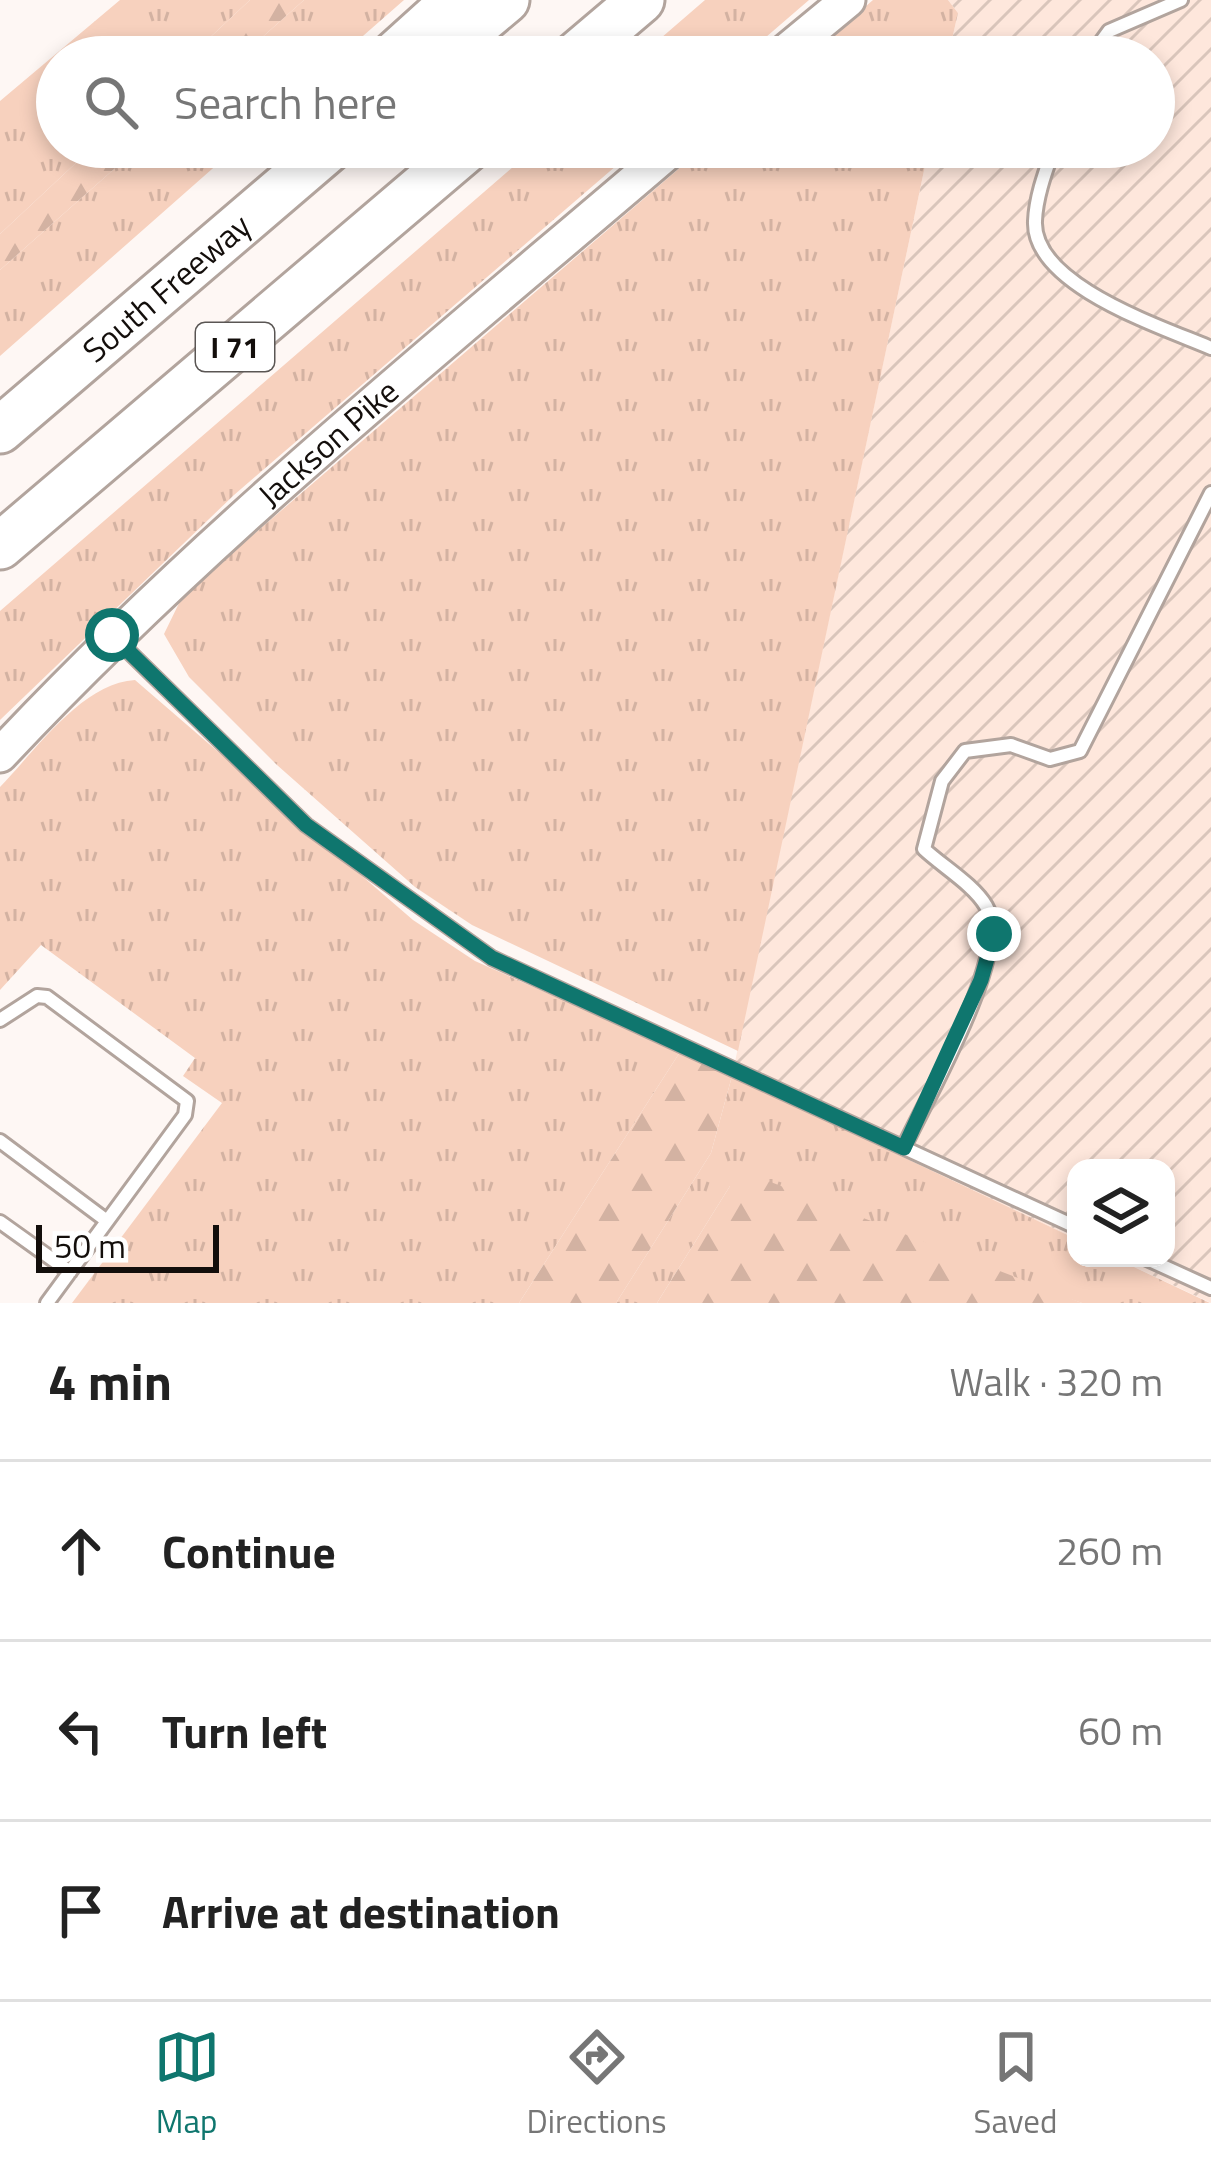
<!DOCTYPE html>
<html lang="en">
<head>
<meta charset="utf-8">
<style>
  body { margin:0; font-family:"Titillium Web",sans-serif; background:#f2f2f2; color:#222 }
  .controls { position:absolute; right:36px; bottom:36px; display:grid; overflow:hidden; border-radius:24px; box-shadow:0 6px 18px #0003 }
  .controls button { width:108px; height:108px; display:grid; place-items:center; padding:0; border:0; border-bottom:3px solid #e0e0e0; background:#fff; color:#222; font:60px sans-serif }
  .scale { position:absolute; left:36px; bottom:30px; width:183px; box-sizing:border-box; padding-left:12px; border:6px solid #130e0b; border-top:0; font-size:33px; line-height:42px; white-space:nowrap; color:#130e0b; -webkit-text-stroke:9px #fff; paint-order:stroke }
  .stop { position:absolute; width:36px; height:36px; margin:-27px; border:9px solid #0f766e; border-radius:50%; background:#fff }
  .stop.end { background:#0f766e; border-color:#fff; box-shadow:0 3px 12px #0008 }
  .list { margin:0; padding:0; list-style:none }
  h2 { display:flex; justify-content:space-between; align-items:center; height:156px; margin:0; padding:0 48px; font-size:51px }
  h2 small { font-size:39px; font-weight:400; color:#767676 }
  .list li { display:grid; grid-template-columns:78px 1fr auto; gap:36px; align-items:center; box-sizing:border-box; height:180px; padding:0 48px; border-top:3px solid #e0e0e0 }
  .list b { display:block; font-size:45px; white-space:nowrap }
  .list em { font-size:39px; font-style:normal; color:#767676 }
  .icon { flex:none; width:66px; height:66px; fill:none; stroke:currentColor; stroke-width:2; stroke-linecap:round; stroke-linejoin:round }
  .map { position:relative; flex:none; width:1211px; height:1303px; overflow:hidden }
  .search { position:absolute; background:#fff; box-shadow:0 6px 18px #0003; left:36px; right:36px; top:36px; height:132px; display:flex; align-items:center; gap:30px; box-sizing:border-box; padding:0 42px; border-radius:66px; color:#767676; font-size:45px }
  .sheet { height:696px; background:#fff }
  nav { display:flex; justify-content:space-around; align-items:center; box-sizing:border-box; height:168px; border-top:3px solid #e0e0e0; background:#fff; font-size:33px; color:#767676 }
  nav a { display:grid; justify-items:center; gap:6px }
  nav .on { color:#0f766e }
  .map>svg:first-child { display:block }
</style>
</head>
<body>
<div class="map">
<svg width="1211" height="1303" viewBox="0 0 1211 1303">
  <defs>
    <pattern id="industrial-furrows" width="10" height="10" patternUnits="userSpaceOnUse" patternTransform="scale(3)"><rect width="10" height="10" fill="#fee7dc"/><path d="M-1 1l2-2M0 10L10 0M9 11l2-2" fill="none" stroke="#d9c5bb"/></pattern>
    <pattern id="grass-tufts" width="24" height="20" patternUnits="userSpaceOnUse" patternTransform="scale(3)"><rect width="24" height="20" fill="#f7d1be"/><path d="M3 7l-1-3M5 7V3M7 7l1-3M15 17l-1-3M17 17v-4M19 17l1-3" fill="none" stroke="#d3b2a2"/></pattern>
    <pattern id="forest-firs" width="22" height="20" patternUnits="userSpaceOnUse" patternTransform="scale(3)"><rect width="22" height="20" fill="#f7d1be"/><path d="M5 1l3.5 6h-7zM16 11l3.5 6h-7z" fill="#d3b2a2"/></pattern>
  </defs>
  <rect width="100%" height="100%" fill="#fef7f4"/>
  <path fill="url(#industrial-furrows)" d="M948,0H1211V1303L1115,1258H1166V1168H1076V1239L732,1076L929,147H1154V57H948L958,13Z"/>
  <path fill="url(#grass-tufts)" d="M120,0H250L189,57H57V147H93L0,234V101Z
    M304,0H404L339,57H240Z
    M705,0H809L743,57H639Z
    M873,0H948L958,13L948,57H807Z
    M139,147H237L0,356V270Z
    M536,147H638L234,495L0,720V611Z
    M704,147H929L738,1051L472,925L415,887L277,765L189,677L164,634L183,595Z
    M135,680L413,920L475,961L680,1052L519,1303H72L222,1103L183,1076L195,1058L41,945L0,990V787C36,750 82,683 135,680Z
    M732,1076L1076,1239V1258H1115L1210,1303H1082L730,1186L657,1303H616L711,1153Z"/>
  <path fill="url(#forest-firs)" d="M250,0H304L240,57H189Z
    M93,147H139L0,270V234Z
    M680,1052L732,1076L711,1153L616,1303H519Z
    M763,1179L1082,1303H657L730,1186Z"/>
  <g fill="none" stroke-linecap="round" stroke-linejoin="round">
    <g stroke="#b2a49d" stroke-width="18">
      <path id="lane" d="M1090,57L1109,31L1181,0
        M1054,147C1046,170 1036,196 1035,221C1032,285 1162,327 1211,348
        M117,640L306,825L492,958L1076,1227
        M0,1020L37,996L47,997L187,1101L185,1115L47,1303
        M0,1141L107,1221
        M904,1147C925,1101 1013,950 986,906C974,885 942,866 924,849L942,781L965,751L1011,745L1050,759L1080,751L1211,493
        M0,1222L70,1272
        M1145,1258L1211,1288"/>
    </g>
    <g stroke="#b2a49d" stroke-width="39">
      <g id="secondary">
        <path d="M779,57L848,0"/>
        <path id="s1" d="M0,755C207,534 444,344 674,147"/>
      </g>
    </g>
    <g stroke="#b2a49d" stroke-width="51">
      <g id="highway">
        <path d="M392,57L455,0"/>
        <path d="M438,57L506,0"/>
        <path d="M574,57L641,0"/>
        <path id="s2" d="M0,430L331,147"/>
        <path d="M0,546L469,147"/>
      </g>
    </g>
    <use href="#lane" stroke="#fff" stroke-width="12"/>
    <use href="#secondary" stroke="#fff" stroke-width="33"/>
    <use href="#highway" stroke="#fff" stroke-width="45"/>
  </g>
  <g fill="none" stroke-linecap="round" stroke-linejoin="round">
    <path stroke="#0f766e" stroke-width="15" d="M112,635L306,825L492,958L904,1148L981,980L994,934"/>
  </g>
  <g text-anchor="middle" dominant-baseline="central" stroke-width="9" stroke-linejoin="round" paint-order="stroke">
    <rect fill="#fff" stroke="#5a5654" stroke-width="3" x="196" y="323" width="78" height="48" rx="9"/>
    <g font-size="30" font-weight="bold" fill="#130e0b">
      <text x="235" y="347">I 71</text>
    </g>
    <g font-size="33" fill="#130e0b" stroke="#fff">
      <text stroke="none"><textPath href="#s2" startOffset="219">South Freeway</textPath></text>
      <text stroke="none"><textPath href="#s1" startOffset="453">Jackson Pike</textPath></text>
    </g>
  </g>
</svg>
<div class="controls">
<button><svg class="icon" aria-label="layers" viewBox="0 0 24 24"><path d="M12 4l9 5-9 5-9-5zM3 14l9 5 9-5"/></svg></button>
</div>
<div class="scale">50 m</div>
<div class="stop" style="left:112px;top:635px"></div>
<div class="stop end" style="left:994px;top:934px"></div>
<div class="search"><svg class="icon" aria-label="search" viewBox="0 0 24 24"><circle cx="10" cy="10" r="6"/><path d="M15 15l6 6"/></svg>Search here</div>
</div>
<section class="sheet">
<h2>4 min<small>Walk · 320 m</small></h2>
<ul class="list">
<li><svg class="icon" aria-label="ahead" viewBox="0 0 24 24"><path d="M12 20V5M6 11l6-6 6 6"/></svg><div><b>Continue</b></div><em>260 m</em></li>
<li><svg class="icon" aria-label="left" viewBox="0 0 24 24"><path d="M17 20v-9H6M10 6l-5 5 5 5"/></svg><div><b>Turn left</b></div><em>60 m</em></li>
<li><svg class="icon" aria-label="arrive" viewBox="0 0 24 24"><path d="M6 21V4h12l-3 4 3 4H6"/></svg><div><b>Arrive at destination</b></div></li>
</ul>
</section>
<nav>
<a class="on"><svg class="icon" aria-label="map" viewBox="0 0 24 24"><path d="M3 6l6-2 6 2 6-2v14l-6 2-6-2-6 2zM9 4v14M15 6v14"/></svg>Map</a>
<a><svg class="icon" aria-label="directions" viewBox="0 0 24 24"><path d="M12 3l9 9-9 9-9-9zM9 14v-3h6M13 9l2 2-2 2"/></svg>Directions</a>
<a><svg class="icon" aria-label="saved" viewBox="0 0 24 24"><path d="M7 4h10v16l-5-4-5 4z"/></svg>Saved</a>
</nav>
</body>
</html>
